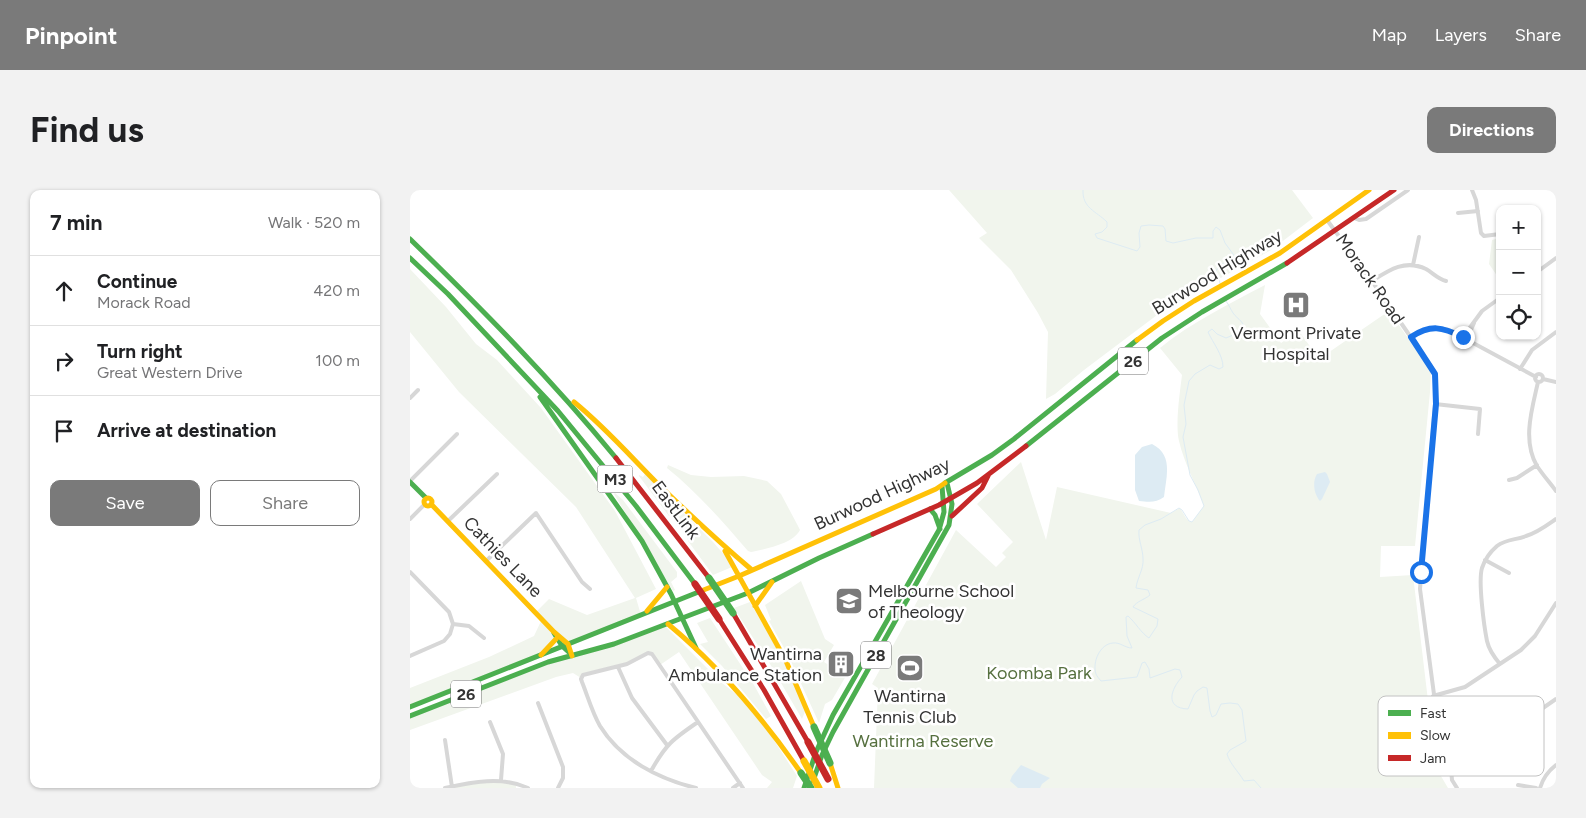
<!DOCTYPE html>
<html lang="en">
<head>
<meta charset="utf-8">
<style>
  body { margin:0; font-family:Figtree,sans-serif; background:#f2f2f2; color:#202124 }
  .controls { position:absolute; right:15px; top:15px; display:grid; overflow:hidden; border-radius:10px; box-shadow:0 1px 4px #0004 }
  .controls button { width:45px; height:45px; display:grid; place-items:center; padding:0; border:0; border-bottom:1px solid #e0e0e0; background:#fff; color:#202124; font:25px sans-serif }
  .stop { position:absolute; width:15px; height:15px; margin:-11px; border:4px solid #1a73e8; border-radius:50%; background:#fff }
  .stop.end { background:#1a73e8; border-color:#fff; box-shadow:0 1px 5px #0008 }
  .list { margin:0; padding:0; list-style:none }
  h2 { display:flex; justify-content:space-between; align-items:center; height:65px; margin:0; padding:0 20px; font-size:21px }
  h2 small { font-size:16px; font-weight:400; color:#757577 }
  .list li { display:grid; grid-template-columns:32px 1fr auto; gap:15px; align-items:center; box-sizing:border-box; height:70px; padding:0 20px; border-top:1px solid #e0e0e0 }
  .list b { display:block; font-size:19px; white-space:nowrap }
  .list p { margin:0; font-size:16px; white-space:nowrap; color:#757577 }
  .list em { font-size:16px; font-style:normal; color:#757577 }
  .actions { display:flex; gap:10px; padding:15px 20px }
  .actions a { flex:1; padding:11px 0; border:1px solid #7a7a7a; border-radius:10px; text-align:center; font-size:18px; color:#7a7a7a }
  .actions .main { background:#7a7a7a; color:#fff }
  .icon { flex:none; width:28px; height:28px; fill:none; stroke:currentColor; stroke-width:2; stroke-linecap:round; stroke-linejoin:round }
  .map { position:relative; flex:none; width:1146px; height:598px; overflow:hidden; border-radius:10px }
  header { display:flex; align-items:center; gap:30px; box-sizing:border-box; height:70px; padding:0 25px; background:#7a7a7a; color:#fff }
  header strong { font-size:24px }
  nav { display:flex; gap:28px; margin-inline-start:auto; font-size:18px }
  .intro { display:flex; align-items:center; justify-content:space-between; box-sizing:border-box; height:120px; padding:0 30px }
  h1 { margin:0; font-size:35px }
  .button { padding:12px 22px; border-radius:10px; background:#7a7a7a; color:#fff; font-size:18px; font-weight:700 }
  main { display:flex; gap:30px; padding:0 30px }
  aside { flex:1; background:#fff; border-radius:10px; box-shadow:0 1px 4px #0004 }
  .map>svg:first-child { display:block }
</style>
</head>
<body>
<header>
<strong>Pinpoint</strong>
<nav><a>Map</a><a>Layers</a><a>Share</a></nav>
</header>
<div class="intro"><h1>Find us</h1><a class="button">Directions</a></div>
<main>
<aside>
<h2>7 min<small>Walk · 520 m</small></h2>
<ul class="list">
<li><svg class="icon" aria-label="ahead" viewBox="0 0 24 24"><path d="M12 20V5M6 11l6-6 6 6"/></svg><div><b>Continue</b><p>Morack Road</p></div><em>420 m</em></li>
<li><svg class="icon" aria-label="right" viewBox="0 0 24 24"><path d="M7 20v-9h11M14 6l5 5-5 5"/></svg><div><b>Turn right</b><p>Great Western Drive</p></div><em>100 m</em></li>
<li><svg class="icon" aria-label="arrive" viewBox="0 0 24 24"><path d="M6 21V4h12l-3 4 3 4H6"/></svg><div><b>Arrive at destination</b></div></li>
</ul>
<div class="actions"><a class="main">Save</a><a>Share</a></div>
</aside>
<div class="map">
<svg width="1146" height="598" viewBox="0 0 1146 598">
  <rect width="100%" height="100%" fill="#fff"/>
  <path fill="#f1f5ed" d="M539,0H882L903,28L861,60L755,119L674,180L645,204L636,209L638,142L628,123L601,80L569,48L577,43Z
    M1090,48V90L1079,74L1082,50Z
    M0,79L36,117L66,154L87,170L131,218L205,321L246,399L226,408L231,425L158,454L146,449L131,465L0,517V498L79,467L124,446L132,429L126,422L139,409L177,425L225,408L166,317L49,202L0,142Z
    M855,95L850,124L871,153L889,141L909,169L979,121L1021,181L1020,202L1005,356H971L970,387L1003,385L1019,519L1028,581L1038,598H464L468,498L462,494L546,340L586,377L596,367L592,363L603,352L567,314L611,272L636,350L647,297L761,323L770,318L776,328L780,332H782L794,316C786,294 774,273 769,251C765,234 770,202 772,185L750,158C782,132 819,114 855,95Z
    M258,275L281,285L301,287L334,286L357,291L371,304L388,336L390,340C383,354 355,359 341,362L338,361C313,332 287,302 257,278Z
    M235,284L303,352L317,368L322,377L303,385L278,351L277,345L262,324L259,326L229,286V285L233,287Z
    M205,303L213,310L267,382V387L261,392L265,400L263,401L204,304Z
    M391,391L415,449L424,455L414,472L436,486L422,510L415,514L409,533L378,465L359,431L361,430L355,415Z
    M340,412L372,468L396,519L392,529L360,474L325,420L324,418Z
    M300,428L344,495L361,526L356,529L312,476L290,454L298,452L287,433Z
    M254,435L311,492L327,505L358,541L387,586L383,598H357L362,592L352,585L269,462L250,475L241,463L220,473L175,484L171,488L163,483L146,487L0,540V526L111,482Z
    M86,590L106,594V598H35Z"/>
  <path fill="#ddebf3" d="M742,254C764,265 756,287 754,307C746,313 739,312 729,311L725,300V265L732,257Z
    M915,282L917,284L920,292L912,309L910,311C904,304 902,292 907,284Z
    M611,575L640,588L632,594L630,598H608L600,591L602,586Z"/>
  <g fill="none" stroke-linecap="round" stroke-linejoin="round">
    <path stroke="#ddebf3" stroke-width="1" d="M673,0C672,18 686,21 697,32V37L692,42L685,44L687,48L727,61L730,57L729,43L731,36L739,35L753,36L755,39L756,51L763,53L786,48H803V41L806,37L810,40L815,53L826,68C819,74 810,71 806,81L809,87L810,94
      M816,111C819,115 821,120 823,123C828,130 836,132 833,141L816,148L807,144L802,139L798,142C803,153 813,165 813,177L809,179L800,175L785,184L779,191L774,215L776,234L773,247L780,285L788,300L794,316L782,332L779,331L772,320L769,318L751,329L735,335L729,340C728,350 733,359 733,369C734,379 727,388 726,398L738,400L740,405C734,410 727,411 723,417L748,429L747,436L739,448C731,443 726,433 718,426L716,427L717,446L722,458C715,458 710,452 703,453C690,454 682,472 686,484C686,485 690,490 691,491L727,487L732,473L735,472L739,479L740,488L765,479L770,480L772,487C761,499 754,518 778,519L784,505L787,501L793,497L797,498L800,521L802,527L806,525L811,514L820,513L828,514L832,520L836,551L820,560L817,564C820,574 828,581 834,591L844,590L851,598"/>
    <path stroke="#d7d7d7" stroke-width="4" d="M1062,0L1066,10L1071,43L1074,46L1090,44
      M1048,23L1068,21
      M944,28L949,30L956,29L998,0
      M917,30L969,101L1022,178C1027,190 1026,202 1025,214L1010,399L1033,572L1039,577H1048L1146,509
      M1003,75L1009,47
      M1127,82L1146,68
      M962,91C979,80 995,69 1016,79C1023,83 1028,89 1036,91
      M1001,147C1013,139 1025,136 1039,140L1126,187
      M1053,147L1072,121L1090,108
      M1057,149L1064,133
      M1110,179L1122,160L1146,142
      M1125 188a4 4 0 1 1 8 0a4 4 0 1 1-8 0Z
      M1133,189L1146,192
      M1128,192C1122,219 1112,250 1127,276C1133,285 1140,293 1146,301
      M0,208L8,200
      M1025,214L1070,219L1068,244
      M1099,290L1107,288L1127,275
      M0,291L47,244
      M0,329L15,314
      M38,331L87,284
      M1075,370L1099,383
      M76,371L126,323L172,392L180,399
      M0,382L39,422L43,434L40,444L34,451L0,466
      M43,434L59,436L74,448
      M1090,474C1084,467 1079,460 1077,451C1074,436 1068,391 1072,378C1075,369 1080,362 1087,356C1096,349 1106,350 1116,346C1127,343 1136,336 1146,329
      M208,477L222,508L257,555
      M1023,506L1055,497L1111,460L1125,446L1146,413
      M128,513L153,577V588L148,598
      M80,532L93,564L91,590
      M35,550L42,597
      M1041,578L1042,590L1047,598
      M241,581C256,554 263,549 288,532
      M1108,595L1126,598
      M35,598C62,592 92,586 118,598
      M286,598C249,589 211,570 190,536C182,522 178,507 172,492L171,489L173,485L217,474L238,463L242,464L333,598
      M323,598L330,593
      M1130,598C1133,588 1138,581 1146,575"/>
    <path stroke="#4caf50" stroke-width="5" d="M0,49C72,119 142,190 206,268
      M0,68L38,104L148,221L226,316L285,394
      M130,207L232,351L261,404L286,458
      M616,256L752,148L792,122L877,73
      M0,292L16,308
      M535,293L582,265L604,249L727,150
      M520,319L525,325L530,339
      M144,443L152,456L162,465
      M0,517L291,401
      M0,526L138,472L204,454L338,403L409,368L463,344
      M403,591L412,565L423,542L539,335L542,314L537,293
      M394,598L406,562L423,525L529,340L534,322L532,296"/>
    <path stroke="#ffc107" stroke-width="5" d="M727,150L753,131L784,111L870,63L959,0
      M164,212C195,237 221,267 249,295C279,324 310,353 342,380
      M14 312a4 4 0 1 1 8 0a4 4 0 1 1-8 0Z
      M21,314L144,442L158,454L162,466
      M315,361L376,471L404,537
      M291,401L329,386L526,299L535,293
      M345,416L362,392
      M237,421L257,397
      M258,434C310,477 352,527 391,583
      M131,465L146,449
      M420,573L428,598"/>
    <path stroke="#c62828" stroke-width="5" d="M877,73L984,0
      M206,268L299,388
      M542,326L572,298L578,286
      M463,344L529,315L567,293L616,256
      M323,423L398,552
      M309,429L354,500L394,571"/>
    <path stroke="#4caf50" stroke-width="7" d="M299,388L323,423
      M404,537L420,573
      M391,583L401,598"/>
    <path stroke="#ffc107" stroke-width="7" d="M394,571L409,598"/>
    <path stroke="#c62828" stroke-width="7" d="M285,394L309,429
      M398,552L418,589"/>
  </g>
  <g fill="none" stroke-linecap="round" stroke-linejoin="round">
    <path stroke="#1a73e8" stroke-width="6" d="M1011,382L1026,214L1025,184L1001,147C1021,134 1032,137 1053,147"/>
  </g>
  <defs>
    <g id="hospital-square" transform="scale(1.4375)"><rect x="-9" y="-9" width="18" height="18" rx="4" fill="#7a7a7a" stroke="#fff"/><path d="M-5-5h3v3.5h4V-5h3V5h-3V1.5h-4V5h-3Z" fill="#fff"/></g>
    <g id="university-square" transform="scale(1.4375)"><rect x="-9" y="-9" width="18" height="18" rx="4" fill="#7a7a7a" stroke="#fff"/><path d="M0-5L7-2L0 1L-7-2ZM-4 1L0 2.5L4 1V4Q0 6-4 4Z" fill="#fff"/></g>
    <g id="building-square" transform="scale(1.4375)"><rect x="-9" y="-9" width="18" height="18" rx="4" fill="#7a7a7a" stroke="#fff"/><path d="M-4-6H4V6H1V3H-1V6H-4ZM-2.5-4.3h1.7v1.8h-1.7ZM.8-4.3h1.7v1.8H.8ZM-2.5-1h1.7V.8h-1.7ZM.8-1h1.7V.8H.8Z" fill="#fff"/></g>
    <g id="stadium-square" transform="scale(1.4375)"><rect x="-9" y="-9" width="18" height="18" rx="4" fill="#7a7a7a" stroke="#fff"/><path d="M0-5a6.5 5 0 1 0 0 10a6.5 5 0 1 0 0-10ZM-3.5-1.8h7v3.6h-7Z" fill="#fff"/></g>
  </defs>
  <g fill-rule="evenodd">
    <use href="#hospital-square" x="886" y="115"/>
    <use href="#university-square" x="439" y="411"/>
    <use href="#building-square" x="431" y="474"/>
    <use href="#stadium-square" x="500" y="478"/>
  </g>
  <g text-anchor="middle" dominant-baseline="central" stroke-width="5" stroke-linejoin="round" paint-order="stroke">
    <g fill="#fff" stroke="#707070" stroke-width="1">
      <rect x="708" y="157.5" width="30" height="27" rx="4"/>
      <rect x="187.5" y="275.5" width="35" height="27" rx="4"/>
      <rect x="451" y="451.5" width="30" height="27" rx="4"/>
      <rect x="41" y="490.5" width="30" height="27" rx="4"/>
    </g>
    <g font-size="16" font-weight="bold" fill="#333">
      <text x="723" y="171">26</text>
      <text x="205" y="289">M3</text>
      <text x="466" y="465">28</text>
      <text x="56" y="504">26</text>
    </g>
    <g font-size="18" fill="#333" stroke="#fff">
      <text transform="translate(807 82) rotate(-31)">Burwood Highway</text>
      <text transform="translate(960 89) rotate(55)">Morack Road</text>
      <text transform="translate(472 304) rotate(-25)">Burwood Highway</text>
      <text transform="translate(266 320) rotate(53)">EastLink</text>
      <text transform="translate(93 367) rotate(46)">Cathies Lane</text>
    </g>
    <g font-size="18" fill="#333" stroke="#fff">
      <text x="886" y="143">Vermont Private<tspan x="886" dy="21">Hospital</tspan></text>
      <text x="458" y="401" text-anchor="start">Melbourne School<tspan x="458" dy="21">of Theology</tspan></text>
      <text x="412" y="464" text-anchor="end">Wantirna<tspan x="412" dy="21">Ambulance Station</tspan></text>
      <text x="500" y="506">Wantirna<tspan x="500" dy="21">Tennis Club</tspan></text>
    </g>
    <g font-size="18" fill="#56703f" stroke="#fff">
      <text x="629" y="483">Koomba Park</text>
      <text x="513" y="551">Wantirna Reserve</text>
    </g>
  </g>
  <rect x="968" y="506" width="166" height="80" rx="8" fill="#fff" stroke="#c2c2c2" stroke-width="1"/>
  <rect x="978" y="520" width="23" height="6" fill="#4caf50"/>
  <rect x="978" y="542" width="23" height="7" fill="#ffc107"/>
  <rect x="978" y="565" width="23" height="6" fill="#c62828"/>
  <g font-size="14" fill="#333">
    <text x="1010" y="528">Fast</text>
    <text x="1010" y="550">Slow</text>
    <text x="1010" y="573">Jam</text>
  </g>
</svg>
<div class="controls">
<button>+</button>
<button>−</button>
<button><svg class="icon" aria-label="locate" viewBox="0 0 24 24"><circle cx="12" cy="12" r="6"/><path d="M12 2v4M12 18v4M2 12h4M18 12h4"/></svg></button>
</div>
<div class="stop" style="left:1011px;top:382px"></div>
<div class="stop end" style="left:1053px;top:147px"></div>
</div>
</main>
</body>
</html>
